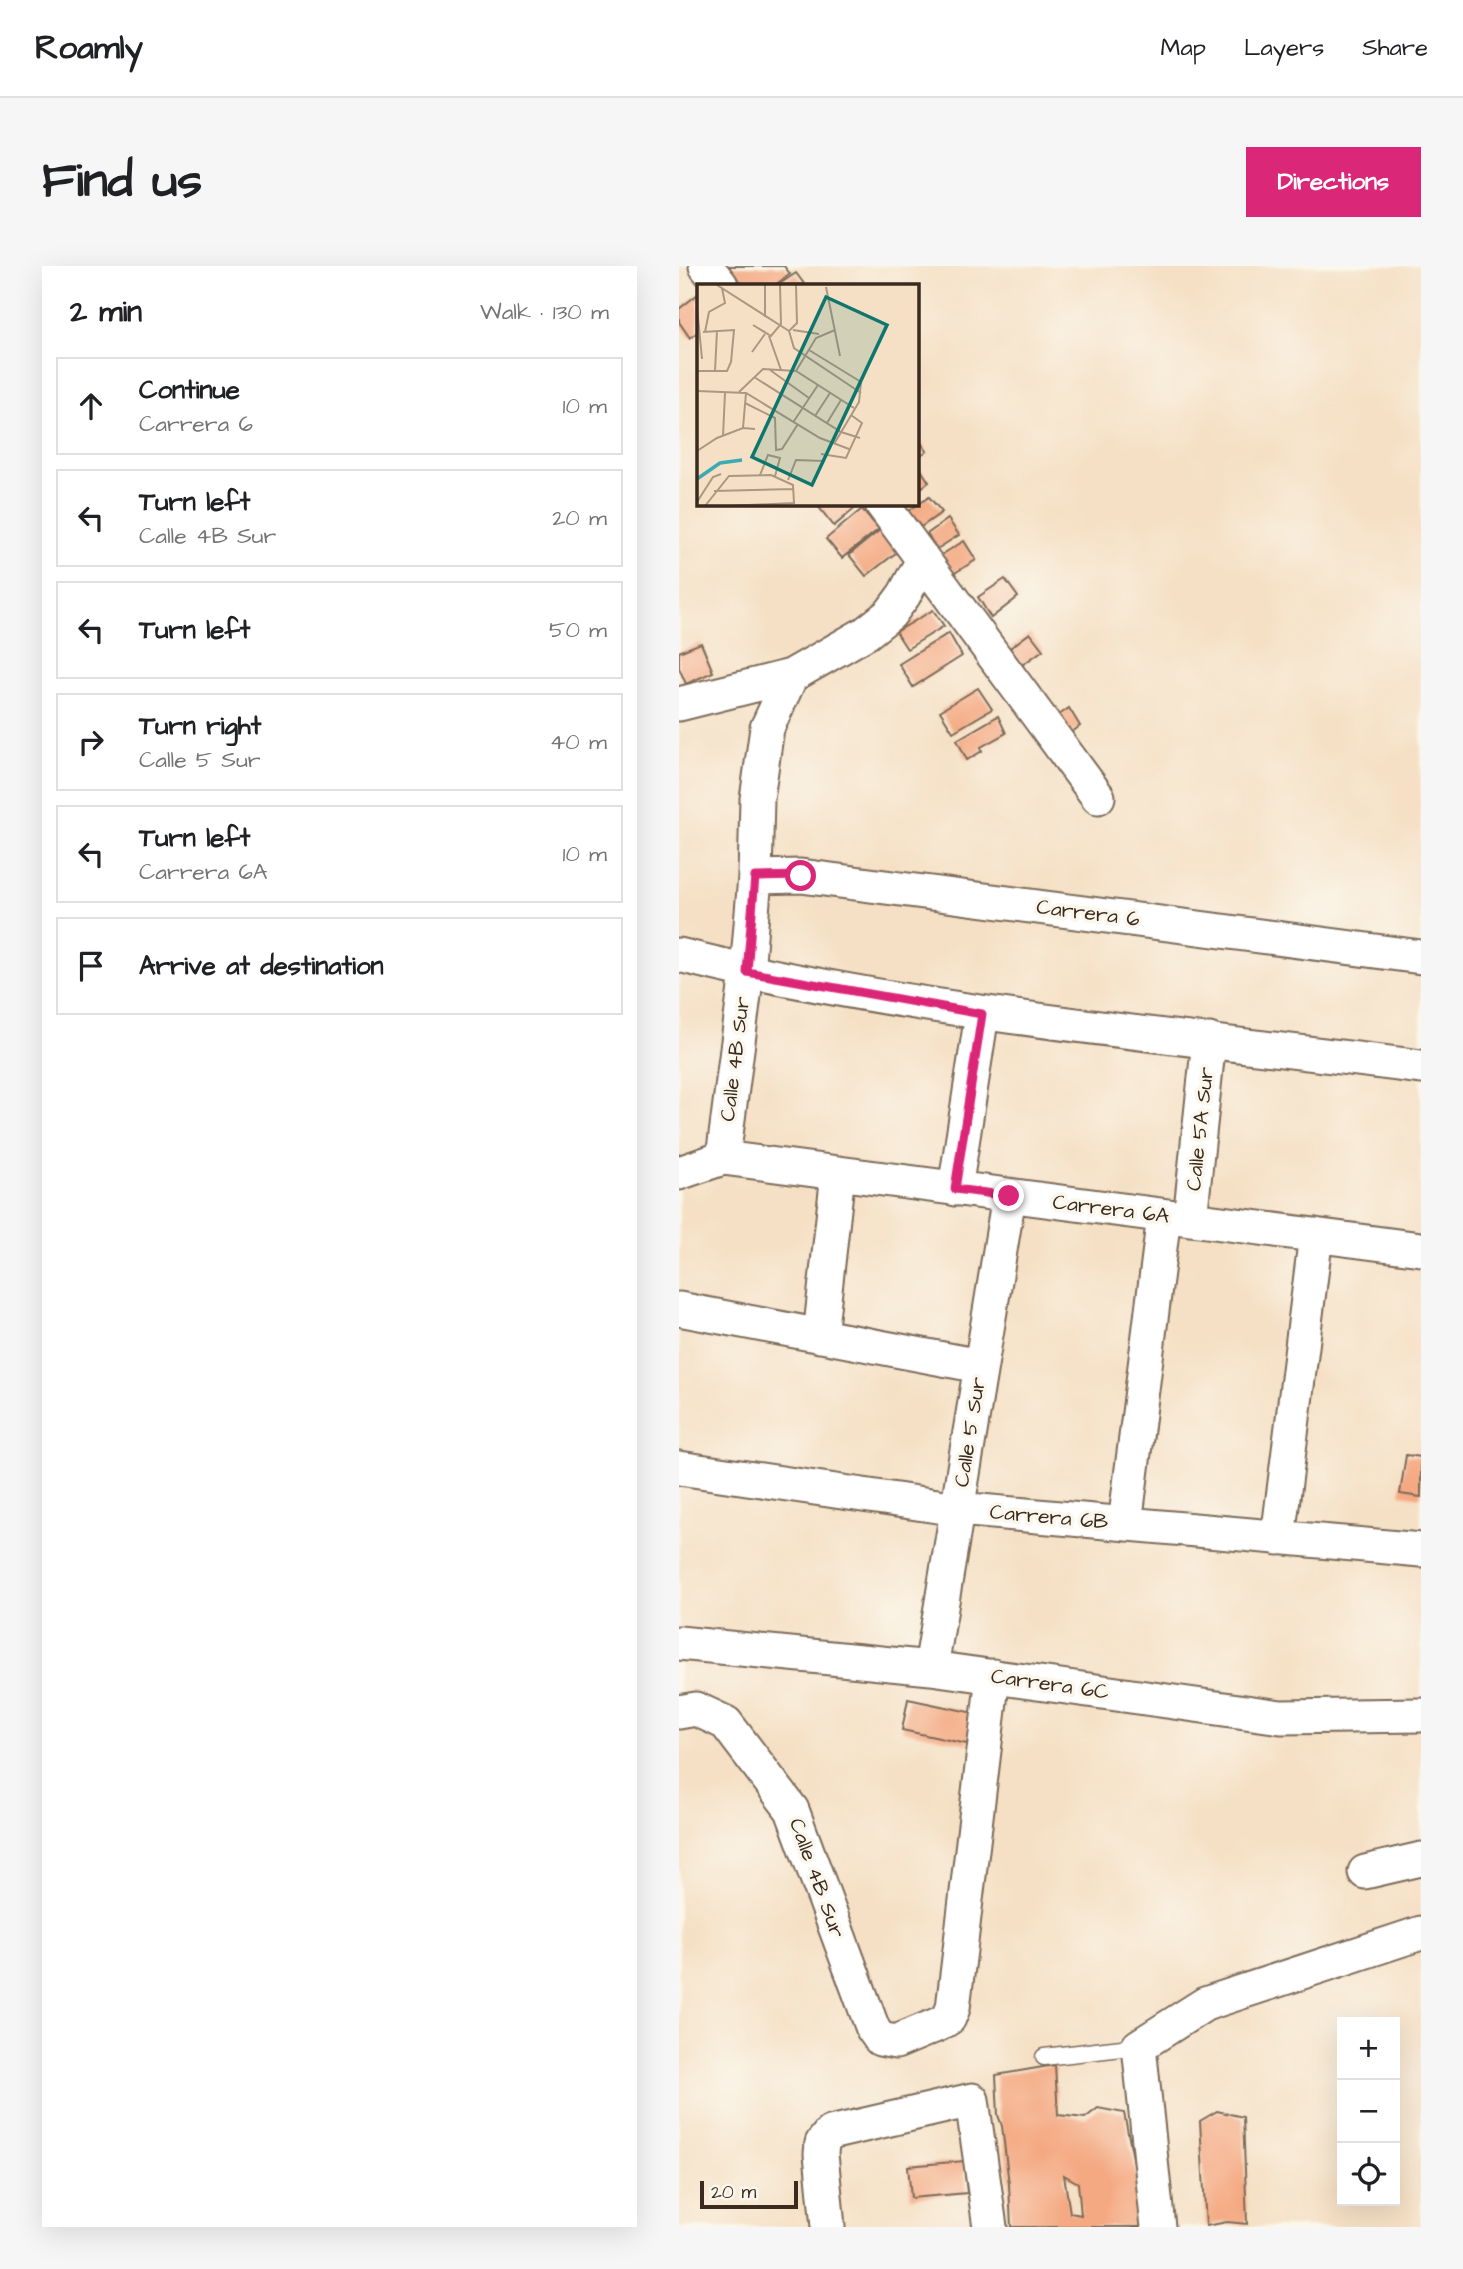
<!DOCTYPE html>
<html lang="en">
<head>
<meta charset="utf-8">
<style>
  body { margin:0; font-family:"Architects Daughter",sans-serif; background:#f6f6f6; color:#202124 }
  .controls { position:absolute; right:21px; bottom:21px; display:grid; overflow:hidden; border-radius:0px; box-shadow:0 7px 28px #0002 }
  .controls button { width:63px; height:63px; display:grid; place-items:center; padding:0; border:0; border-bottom:2px solid #e0e0e0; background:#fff; color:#202124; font:35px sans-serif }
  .scale { position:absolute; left:21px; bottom:18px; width:98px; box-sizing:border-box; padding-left:7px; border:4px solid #3b2a1e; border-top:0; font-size:19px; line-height:24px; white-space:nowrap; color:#3b2a1e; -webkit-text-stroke:5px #fbf7ec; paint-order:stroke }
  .stop { position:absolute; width:21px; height:21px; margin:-16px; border:5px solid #db2777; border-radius:50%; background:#fff }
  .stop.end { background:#db2777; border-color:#fff; box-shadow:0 2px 7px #0008 }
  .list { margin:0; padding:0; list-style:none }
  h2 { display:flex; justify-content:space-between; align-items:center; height:91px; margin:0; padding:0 28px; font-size:30px }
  h2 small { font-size:23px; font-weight:400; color:#757577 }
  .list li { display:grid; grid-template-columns:46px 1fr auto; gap:21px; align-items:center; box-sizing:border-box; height:98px; margin:0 14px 14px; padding:0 14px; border:2px solid #e0e0e0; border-radius:0px }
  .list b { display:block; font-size:26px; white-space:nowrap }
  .list p { margin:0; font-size:23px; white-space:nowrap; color:#757577 }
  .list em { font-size:23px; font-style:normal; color:#757577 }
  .icon { flex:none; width:38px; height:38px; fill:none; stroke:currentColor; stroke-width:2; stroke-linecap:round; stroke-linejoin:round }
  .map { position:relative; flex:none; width:742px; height:1961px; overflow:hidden; border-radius:0px }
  header { display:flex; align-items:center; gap:42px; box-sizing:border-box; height:98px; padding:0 35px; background:#fff; border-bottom:2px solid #e0e0e0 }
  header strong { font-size:33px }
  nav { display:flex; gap:38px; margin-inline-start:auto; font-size:24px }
  .intro { display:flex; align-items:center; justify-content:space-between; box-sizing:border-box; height:168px; padding:0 42px }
  h1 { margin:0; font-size:49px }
  .button { padding:18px 32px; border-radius:0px; background:#db2777; color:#fff; font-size:24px; font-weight:700 }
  main { display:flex; gap:42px; padding:0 42px }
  aside { flex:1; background:#fff; border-radius:0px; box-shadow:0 7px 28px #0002 }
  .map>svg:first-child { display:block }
</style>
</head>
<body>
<header>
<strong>Roamly</strong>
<nav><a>Map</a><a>Layers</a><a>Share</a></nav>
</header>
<div class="intro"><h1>Find us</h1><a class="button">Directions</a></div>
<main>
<aside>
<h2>2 min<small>Walk · 130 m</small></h2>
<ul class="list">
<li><svg class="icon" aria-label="ahead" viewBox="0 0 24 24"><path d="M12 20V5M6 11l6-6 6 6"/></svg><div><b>Continue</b><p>Carrera 6</p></div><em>10 m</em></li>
<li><svg class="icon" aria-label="left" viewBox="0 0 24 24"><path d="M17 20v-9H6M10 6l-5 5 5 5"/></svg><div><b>Turn left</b><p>Calle 4B Sur</p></div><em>20 m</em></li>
<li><svg class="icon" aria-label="left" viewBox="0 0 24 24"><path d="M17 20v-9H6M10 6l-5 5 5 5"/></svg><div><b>Turn left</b></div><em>50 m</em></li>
<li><svg class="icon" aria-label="right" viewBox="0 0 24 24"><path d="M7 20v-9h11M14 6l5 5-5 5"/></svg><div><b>Turn right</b><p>Calle 5 Sur</p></div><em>40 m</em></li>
<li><svg class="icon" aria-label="left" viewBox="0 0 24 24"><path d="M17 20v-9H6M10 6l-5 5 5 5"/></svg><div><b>Turn left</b><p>Carrera 6A</p></div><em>10 m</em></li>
<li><svg class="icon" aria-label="arrive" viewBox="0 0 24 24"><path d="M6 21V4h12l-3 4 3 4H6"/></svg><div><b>Arrive at destination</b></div></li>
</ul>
</aside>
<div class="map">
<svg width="742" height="1961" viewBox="0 0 742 1961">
  <rect width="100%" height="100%" fill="#fbf7ec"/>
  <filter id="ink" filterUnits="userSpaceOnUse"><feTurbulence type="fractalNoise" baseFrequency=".0143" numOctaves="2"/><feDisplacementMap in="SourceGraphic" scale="14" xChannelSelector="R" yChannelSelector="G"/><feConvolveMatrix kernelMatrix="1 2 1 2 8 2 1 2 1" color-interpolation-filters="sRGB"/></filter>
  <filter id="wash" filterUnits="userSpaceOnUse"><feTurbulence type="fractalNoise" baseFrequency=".00686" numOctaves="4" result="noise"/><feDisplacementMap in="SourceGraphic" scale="28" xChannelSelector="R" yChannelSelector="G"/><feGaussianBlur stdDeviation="1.57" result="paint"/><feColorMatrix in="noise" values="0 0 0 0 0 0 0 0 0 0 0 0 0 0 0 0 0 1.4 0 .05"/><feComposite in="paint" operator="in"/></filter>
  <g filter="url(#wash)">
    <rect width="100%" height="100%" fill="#f5e0c5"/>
    <g id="blocks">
      <path fill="#f4a982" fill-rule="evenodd" d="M49,0H105L111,8L96,19H63Z
        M117,7L126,19H99Z
        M19,28V66L11,72L0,56V43Z
        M238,172L248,185L238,191Z
        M238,198L250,216L238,225Z
        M250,231L263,246L242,261L229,245Z
        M142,238H179L180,239L155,260L139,240Z
        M183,243L200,263L163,292L147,273Z
        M269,253L280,269L258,283L248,268Z
        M201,264L218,286L187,310L170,289Z
        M285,275L297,294L274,308L262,289Z
        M326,313L339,331L312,352L299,331Z
        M254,344L265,360L228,383L217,366Z
        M270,367L283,390L234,421L220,398Z
        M351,367L364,384L343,399L331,382Z
        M22,377L34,406L7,418L0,402V386Z
        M299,422L313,443L274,466L261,445Z
        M390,442L401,460L389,469L376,452Z
        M319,450L327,467L302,481L303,485L288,494L278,474Z
        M727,1189L742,1191V1231L721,1228Z
        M229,1433L295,1447L288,1478L223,1464Z
        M376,1799L379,1849L406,1852L419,1842L445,1847L458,1912L463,1961H332L330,1918L323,1860L319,1849L317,1809ZM385,1909L399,1917L402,1949L391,1947Z
        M538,1845L564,1851L568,1958L548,1956L527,1960L521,1855Z
        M285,1895L288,1927L232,1932L229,1900Z"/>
    </g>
  </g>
  <g filter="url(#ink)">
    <use href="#blocks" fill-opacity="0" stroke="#7c6a58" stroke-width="2"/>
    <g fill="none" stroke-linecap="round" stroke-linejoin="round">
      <g stroke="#7c6a58" stroke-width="19">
        <path id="lane" d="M365,1791L460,1780"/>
      </g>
      <g stroke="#7c6a58" stroke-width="37">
        <path id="street" d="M27,0L42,19
          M203,238L419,531
          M0,438L112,410
          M76,611L122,610L742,691
          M0,689C243,749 494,769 742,801
          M44,892L68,706L76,611L78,533L88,462L112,410L187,367L211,348L225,329L244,294
          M0,907L44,892L742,983
          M276,923L303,748
          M511,953L530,774
          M0,1043L301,1100
          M141,1070L159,907
          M0,1202L279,1243L742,1284
          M446,1258L485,950
          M599,1272L637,969
          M0,1377L252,1402L602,1451L742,1449
          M252,1402L330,930
          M0,1446L17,1443L47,1457L113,1544L194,1763L201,1773L217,1776L260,1758L270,1752L274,1742L314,1410
          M686,1606L742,1593
          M149,1961L142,1888L143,1877L151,1867L293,1834L311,1961
          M479,1961L460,1780L526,1738L742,1667"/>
      </g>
      <use href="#lane" stroke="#fff" stroke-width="16"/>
      <use href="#street" stroke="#fff" stroke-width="33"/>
    </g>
  </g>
  <g fill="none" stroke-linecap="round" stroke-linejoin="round" filter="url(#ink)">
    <path stroke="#db2777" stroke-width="9" d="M122,610L76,611L68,706L303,748L276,923L330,930"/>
  </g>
  <g text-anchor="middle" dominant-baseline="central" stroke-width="7" stroke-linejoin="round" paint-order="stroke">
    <g font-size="21" fill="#3b2a1e" stroke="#fbf7ec">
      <text transform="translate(409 647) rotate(7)">Carrera 6</text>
      <text transform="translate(56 793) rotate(-83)">Calle 4B Sur</text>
      <text transform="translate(521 863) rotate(-84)">Calle 5A Sur</text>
      <text transform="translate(432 943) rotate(7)">Carrera 6A</text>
      <text transform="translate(291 1166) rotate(-81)">Calle 5 Sur</text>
      <text transform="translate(370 1251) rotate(5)">Carrera 6B</text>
      <text transform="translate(371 1418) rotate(8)">Carrera 6C</text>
      <text transform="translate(138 1612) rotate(70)">Calle 4B Sur</text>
    </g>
  </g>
  <g transform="translate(18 18)">
    <rect width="222" height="222" fill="#f5e0c5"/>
    <path fill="none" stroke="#3aabb5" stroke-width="3.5" d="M0,195L23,179L45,176"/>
    <path fill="none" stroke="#ab9782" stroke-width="2" d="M20,1L92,47M68,1V33M129,3L143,72M0,23L5,75M56,41L74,52L84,40L83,1M96,46L122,50M92,47L97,64L164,109M92,47L100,39L99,1M8,48L12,28L28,19L25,4M72,52L84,86M112,66L164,98L162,118L137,160M55,68L68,50M73,86L112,114M0,87H30L34,78L37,46L6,48M18,87L20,47M99,87L119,54L138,46M57,93L144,148L163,154M0,107L49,109L123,154L152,165M42,108L66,85L99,87L157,124M48,119L78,134L79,166L85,165L101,140M118,132L133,109M97,137L121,101M130,139L144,116M46,144L49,109M26,152L28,109M0,167L20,154L46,144L58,145M124,170L149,174L165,139L154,131M63,191L71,171L83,174L78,192M91,196L99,176L127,177M17,207L96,205M0,218L16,193L24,190M8,222L32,192L74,191L96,201L97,219L31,222"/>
    <path fill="#0f766e" fill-opacity="0.15" stroke="#0f766e" stroke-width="3.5" d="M129,13L190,41L115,201L55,173Z"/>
    <rect width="222" height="222" fill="none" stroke="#3b2a1e" stroke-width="3.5"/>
  </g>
</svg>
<div class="controls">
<button>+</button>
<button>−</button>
<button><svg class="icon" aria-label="locate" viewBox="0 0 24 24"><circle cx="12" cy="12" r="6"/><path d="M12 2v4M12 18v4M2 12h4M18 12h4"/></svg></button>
</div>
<div class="scale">20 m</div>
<div class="stop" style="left:122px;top:610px"></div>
<div class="stop end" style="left:330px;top:930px"></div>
</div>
</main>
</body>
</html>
